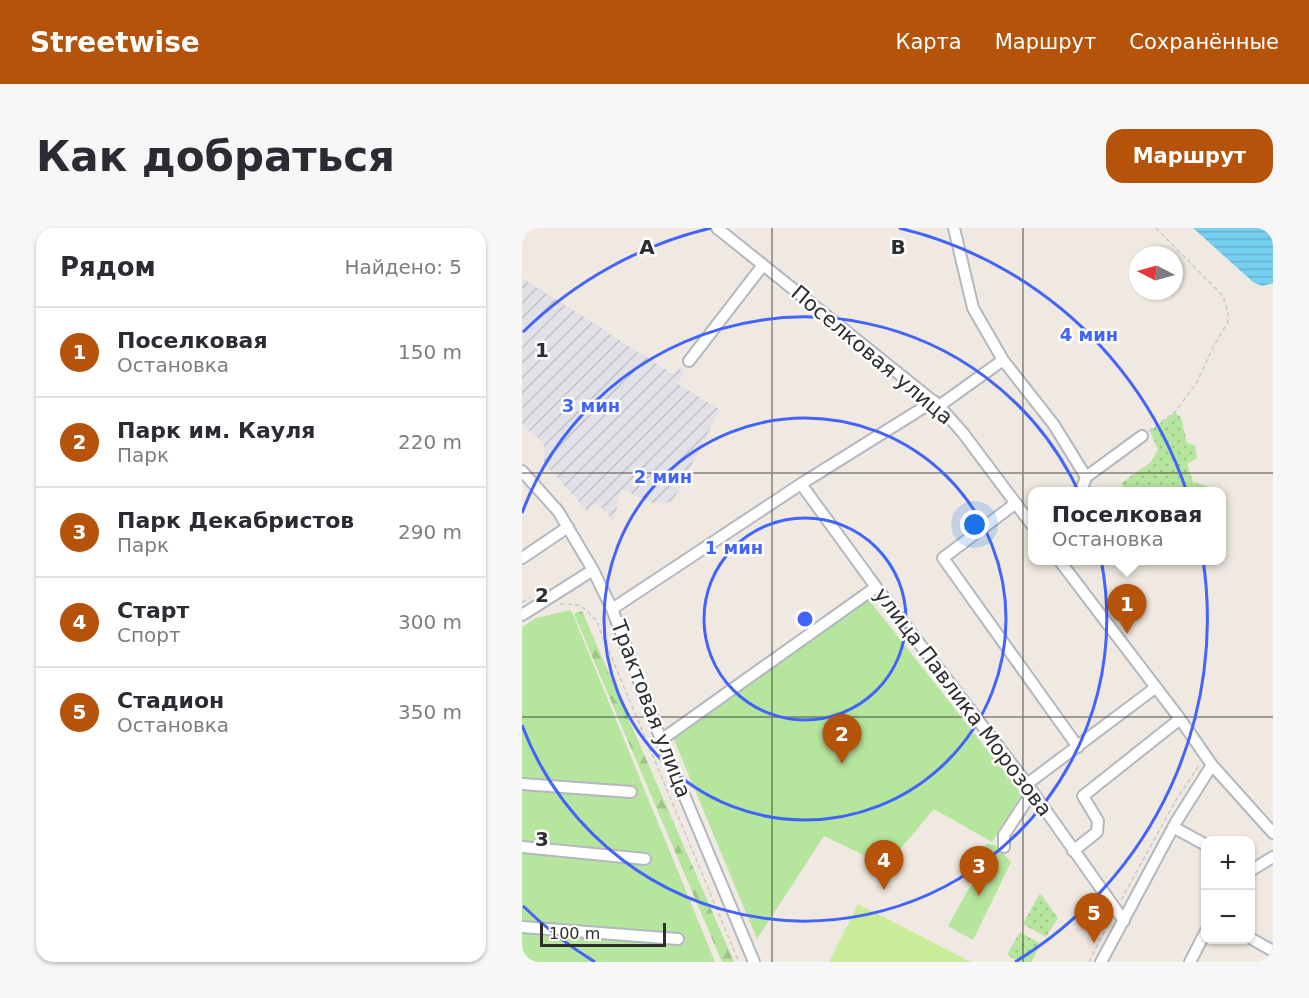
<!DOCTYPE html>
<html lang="ru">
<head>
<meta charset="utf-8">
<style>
  body { margin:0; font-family:"DejaVu Sans",sans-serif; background:#f7f7f7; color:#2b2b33 }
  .controls { position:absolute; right:18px; bottom:18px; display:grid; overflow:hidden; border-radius:12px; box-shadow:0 2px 4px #0004 }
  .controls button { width:54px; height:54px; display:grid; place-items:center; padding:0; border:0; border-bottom:2px solid #e1e1e2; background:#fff; color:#2b2b33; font:30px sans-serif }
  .compass { position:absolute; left:607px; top:18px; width:54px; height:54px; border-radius:50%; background:#fff; box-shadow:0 2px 4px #0004; rotate:276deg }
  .scale { position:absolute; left:18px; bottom:15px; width:126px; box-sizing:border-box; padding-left:6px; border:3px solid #2e2e2e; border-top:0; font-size:16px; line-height:21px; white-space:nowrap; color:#2e2e2e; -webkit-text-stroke:4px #fff; paint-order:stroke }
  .you { position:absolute; left:453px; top:297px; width:21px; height:21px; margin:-15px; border:4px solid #fff; border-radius:50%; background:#1a73e8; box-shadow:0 0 0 9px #1a73e833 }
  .badge { display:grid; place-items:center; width:39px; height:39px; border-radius:50%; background:#b45309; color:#fff; font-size:20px; font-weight:700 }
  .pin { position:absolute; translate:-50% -50px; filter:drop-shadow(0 2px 3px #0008) }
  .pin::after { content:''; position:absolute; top:32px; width:21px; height:18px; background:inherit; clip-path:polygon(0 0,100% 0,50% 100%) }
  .popup { position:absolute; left:506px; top:259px; width:198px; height:78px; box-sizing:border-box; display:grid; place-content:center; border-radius:12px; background:#fff; filter:drop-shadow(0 2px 4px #0005); font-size:20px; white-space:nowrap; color:#7c7c81 }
  .popup b { font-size:22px; color:#2b2b33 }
  .popup::after { content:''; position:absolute; left:50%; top:100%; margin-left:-12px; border:12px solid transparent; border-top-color:#fff }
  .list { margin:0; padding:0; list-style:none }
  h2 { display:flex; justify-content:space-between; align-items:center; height:78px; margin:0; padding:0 24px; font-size:26px }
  h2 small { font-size:20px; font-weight:400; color:#7c7c81 }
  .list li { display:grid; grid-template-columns:39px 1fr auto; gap:18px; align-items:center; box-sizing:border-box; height:90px; padding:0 24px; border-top:2px solid #e1e1e2 }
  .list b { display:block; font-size:22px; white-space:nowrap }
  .list p { margin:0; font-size:20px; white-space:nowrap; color:#7c7c81 }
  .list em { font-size:20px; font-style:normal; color:#7c7c81 }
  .map { position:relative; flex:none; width:751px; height:734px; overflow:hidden; border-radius:18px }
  header { display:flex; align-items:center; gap:36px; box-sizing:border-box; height:84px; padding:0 30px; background:#b45309; color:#fff }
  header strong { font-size:28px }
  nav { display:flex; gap:33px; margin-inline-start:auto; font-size:21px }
  .intro { display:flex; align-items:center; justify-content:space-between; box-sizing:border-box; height:144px; padding:0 36px }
  h1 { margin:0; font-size:42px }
  .button { padding:15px 27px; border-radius:18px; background:#b45309; color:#fff; font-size:21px; font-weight:700 }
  main { display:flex; gap:36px; padding:0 36px }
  aside { flex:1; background:#fff; border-radius:18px; box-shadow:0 2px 4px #0004 }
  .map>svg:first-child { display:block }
</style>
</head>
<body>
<header>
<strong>Streetwise</strong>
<nav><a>Карта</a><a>Маршрут</a><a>Сохранённые</a></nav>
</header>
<div class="intro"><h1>Как добраться</h1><a class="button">Маршрут</a></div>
<main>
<aside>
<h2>Рядом<small>Найдено: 5</small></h2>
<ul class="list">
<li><span class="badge">1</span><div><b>Поселковая</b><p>Остановка</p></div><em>150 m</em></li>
<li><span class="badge">2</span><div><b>Парк им. Кауля</b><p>Парк</p></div><em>220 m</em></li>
<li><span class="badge">3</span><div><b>Парк Декабристов</b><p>Парк</p></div><em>290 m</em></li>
<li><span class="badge">4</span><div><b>Старт</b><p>Спорт</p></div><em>300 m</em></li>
<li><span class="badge">5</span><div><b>Стадион</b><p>Остановка</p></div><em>350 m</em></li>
</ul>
</aside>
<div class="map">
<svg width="751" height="734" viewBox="0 0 751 734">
  <defs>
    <pattern id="industrial-furrows" width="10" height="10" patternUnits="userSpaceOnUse" patternTransform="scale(1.5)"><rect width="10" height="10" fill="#e3e1e8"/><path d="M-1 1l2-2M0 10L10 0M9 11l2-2" fill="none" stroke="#c3c1c7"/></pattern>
    <pattern id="grass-dots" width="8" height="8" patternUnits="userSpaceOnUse" patternTransform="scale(1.5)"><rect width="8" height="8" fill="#b6e59e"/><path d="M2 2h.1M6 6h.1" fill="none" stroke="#9dc588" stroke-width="1.8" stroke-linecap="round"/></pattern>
    <pattern id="forest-firs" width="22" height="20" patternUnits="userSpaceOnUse" patternTransform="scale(1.5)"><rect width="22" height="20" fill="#b6e59e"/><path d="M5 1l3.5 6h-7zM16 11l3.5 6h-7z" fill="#9dc588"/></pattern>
    <pattern id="water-rules" width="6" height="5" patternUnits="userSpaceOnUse" patternTransform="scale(1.5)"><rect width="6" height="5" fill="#75cff0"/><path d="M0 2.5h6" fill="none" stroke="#66b2ce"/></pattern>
  </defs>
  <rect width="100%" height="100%" fill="#efe9e1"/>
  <path fill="url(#industrial-furrows)" d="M0,50L151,146L156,140L163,143L156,156L198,182L150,274L131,275L99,261L92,293L75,275L65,283L22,235V215L0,197Z"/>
  <path fill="url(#grass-dots)" d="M653,184L659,190L665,215L673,217L675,230L665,236L671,254L685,258L682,263H634L632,259L627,263H603L599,255L628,235L636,222L628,203Z
    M518,665L536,690L524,709L501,696Z
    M498,704L519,716L509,734H497L485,727Z"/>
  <path fill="url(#forest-firs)" d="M60,383L212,734H200L52,386Z"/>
  <path fill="#b6e59e" d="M347,372L500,566L470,614L412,581L364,638L302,608L235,711L150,507Z
    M49,382L193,734H0V399L14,390Z
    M465,616L473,617L489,634L451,712L426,698L447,660L457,651C451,639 450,624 465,616Z"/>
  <path fill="#c9ec9a" d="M336,676L449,734H307Z"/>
  <path fill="url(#water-rules)" d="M671,0H751V55L740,58L731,54Z"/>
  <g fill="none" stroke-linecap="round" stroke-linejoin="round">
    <g stroke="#b4b7c1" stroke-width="14">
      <path id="minor" d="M195,0L417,178L441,205L510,297
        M432,0L451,80L481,132L532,197L564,249
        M167,133L241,37
        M417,178L481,132
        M0,243L36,283L71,342L90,381L139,512L232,734
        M279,256L354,359L505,556L602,693
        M556,264L561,258L564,249L620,208
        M494,275L421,330L556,519
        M0,330L46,299
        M537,332L658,491L690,537L751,605
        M90,381L279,256L412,173
        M0,387L71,342
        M139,512L354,359
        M0,556L109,564
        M505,556L633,460
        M651,599L684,617
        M0,619L123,631
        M482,619V607L510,564
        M551,623L575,604L576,593L561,568L658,491
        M728,643L751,629
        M0,699L156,711
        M728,710L751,723
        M579,734L654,594L690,537
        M668,734L684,703"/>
    </g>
    <path stroke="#c9c9c9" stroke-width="1.5" stroke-dasharray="4.5 3" stroke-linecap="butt" d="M627,203L653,184L675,154L691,119L706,94V84L701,68L634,0
      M0,374L9,369
      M38,376L58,377L74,392L217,734
      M599,672L654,572L678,536
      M567,734L588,692"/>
    <use href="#minor" stroke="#fff" stroke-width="10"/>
  </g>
  <path fill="none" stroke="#2e2e2e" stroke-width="1.5" stroke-opacity="0.55" d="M250,0V734M501,0V734M0,245H751M0,489H751"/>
  <g fill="none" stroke="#4264fb" stroke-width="3">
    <circle cx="283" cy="391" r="101"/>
    <circle cx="283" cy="391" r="201"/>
    <path d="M0 285A302 302 0 1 1 0 497"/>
    <path d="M73 734A402 402 0 0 1 1 678M1 104A402 402 0 0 1 189 0M377 0A402 402 0 0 1 493 734"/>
  </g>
  <g text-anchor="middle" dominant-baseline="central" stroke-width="5" stroke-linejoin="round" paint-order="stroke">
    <g font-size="21" fill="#2e2e2e" stroke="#fff">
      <text transform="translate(350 127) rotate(40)">Поселковая улица</text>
      <text transform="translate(441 474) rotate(53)">улица Павлика Морозова</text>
      <text transform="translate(129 481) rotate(69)">Трактовая улица</text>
    </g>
  </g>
  <g font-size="20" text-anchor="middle" font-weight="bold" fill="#2e2e2e" stroke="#fff" stroke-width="5" stroke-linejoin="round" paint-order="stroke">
    <text x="125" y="26">A</text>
    <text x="376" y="26">B</text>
    <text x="20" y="129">1</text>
    <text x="20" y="374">2</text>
    <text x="20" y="618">3</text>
  </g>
  <circle cx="283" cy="391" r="9" fill="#4264fb" stroke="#fff" stroke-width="3"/>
  <g font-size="18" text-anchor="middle" font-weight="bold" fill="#4264fb" stroke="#fff" stroke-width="5" stroke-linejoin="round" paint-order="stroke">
    <text x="567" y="113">4 мин</text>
    <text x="69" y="184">3 мин</text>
    <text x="141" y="255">2 мин</text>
    <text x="212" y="326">1 мин</text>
  </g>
</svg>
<div class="controls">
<button>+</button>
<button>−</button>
</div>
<svg class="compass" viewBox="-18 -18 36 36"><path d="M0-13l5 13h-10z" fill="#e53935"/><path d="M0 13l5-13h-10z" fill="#7c7c81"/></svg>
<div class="scale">100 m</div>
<div class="you"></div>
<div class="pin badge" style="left:605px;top:406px">1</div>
<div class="popup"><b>Поселковая</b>Остановка</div>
<div class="pin badge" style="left:320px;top:536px">2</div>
<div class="pin badge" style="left:457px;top:668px">3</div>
<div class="pin badge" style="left:362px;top:662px">4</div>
<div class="pin badge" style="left:572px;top:715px">5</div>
</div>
</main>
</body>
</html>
